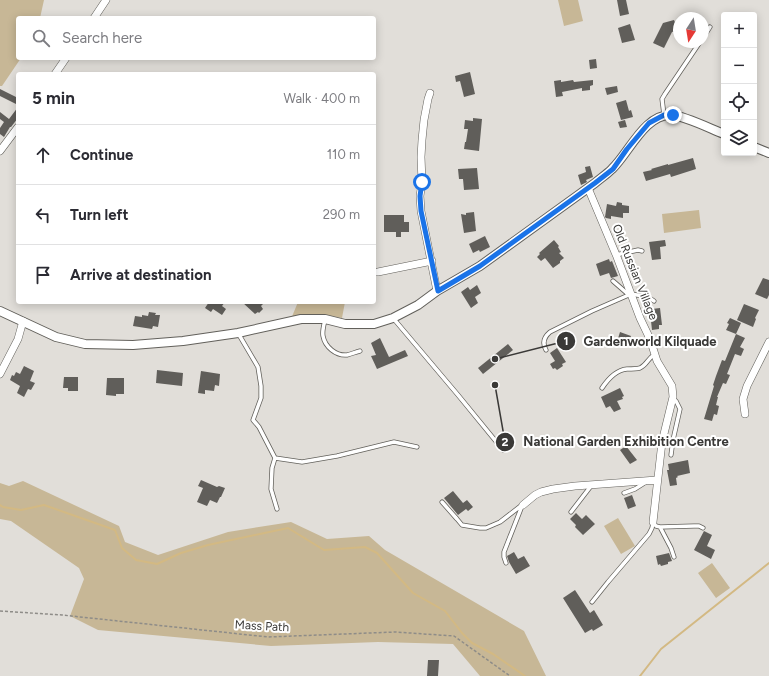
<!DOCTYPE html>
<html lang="en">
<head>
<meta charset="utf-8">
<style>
  body { margin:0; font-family:Figtree,sans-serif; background:#f2f2f3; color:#2b2b33 }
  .controls { position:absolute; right:12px; top:12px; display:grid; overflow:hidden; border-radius:4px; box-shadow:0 2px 10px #0003 }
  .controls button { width:36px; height:36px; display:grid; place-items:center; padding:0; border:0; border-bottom:1px solid #e1e1e2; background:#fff; color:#2b2b33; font:20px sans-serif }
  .compass { position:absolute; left:673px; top:12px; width:36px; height:36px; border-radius:50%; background:#fff; box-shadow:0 2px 10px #0003; rotate:192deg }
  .stop { position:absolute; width:12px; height:12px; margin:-9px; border:3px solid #1a73e8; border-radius:50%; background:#fff }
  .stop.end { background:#1a73e8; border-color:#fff; box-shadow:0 1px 4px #0008 }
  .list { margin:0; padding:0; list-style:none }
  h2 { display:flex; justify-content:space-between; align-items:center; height:52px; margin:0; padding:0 16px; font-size:17px }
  h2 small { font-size:13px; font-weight:400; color:#7c7c81 }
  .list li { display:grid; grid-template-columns:26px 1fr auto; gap:12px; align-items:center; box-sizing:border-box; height:60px; padding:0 16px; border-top:1px solid #e1e1e2 }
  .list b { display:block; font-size:15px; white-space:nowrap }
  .list em { font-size:13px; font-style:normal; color:#7c7c81 }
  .icon { flex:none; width:22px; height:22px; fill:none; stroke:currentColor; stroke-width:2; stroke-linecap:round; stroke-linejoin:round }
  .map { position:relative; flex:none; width:769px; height:676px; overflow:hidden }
  .search { position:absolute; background:#fff; box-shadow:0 2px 10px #0003; left:16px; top:16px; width:360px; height:44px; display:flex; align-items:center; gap:10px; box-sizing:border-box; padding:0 14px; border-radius:4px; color:#7c7c81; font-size:15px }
  .panel { position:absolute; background:#fff; box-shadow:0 2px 10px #0003; left:16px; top:72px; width:360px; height:232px; border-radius:4px }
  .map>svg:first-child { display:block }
</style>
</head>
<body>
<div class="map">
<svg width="769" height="676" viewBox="0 0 769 676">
  <rect width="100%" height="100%" fill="#e1ded9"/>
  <path fill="#c7b796" d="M0,0H44L40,18H18V58H21L2,86H0Z
    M558,0H578L583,21L564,26Z
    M699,210L701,228L664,233L662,214Z
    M298,302H345L342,318L326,315L291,319Z
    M23,481L119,526L125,542L158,555L228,532L291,522L327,539L369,536L385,550L524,631L546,676H480L453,644L378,642L271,646L98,630L70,616L84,579L79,568L11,521L0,519V483L9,486Z
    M618,518L635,546L621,554L604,526Z
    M712,563L730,588L716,598L698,573Z"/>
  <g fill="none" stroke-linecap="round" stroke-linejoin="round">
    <path stroke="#d3b983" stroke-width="2" d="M0,505L3,507L21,510L44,505L115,530L122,548L136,560L157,564L181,553L208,545L288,528L324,550L365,547L377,553L413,593L445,611L462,633L472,643L493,654L525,676
      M640,676L661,649L769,563"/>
  </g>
  <path fill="#605e5a" d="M617,0H626L629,14L620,16Z
    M674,20L678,30L672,32L664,48L653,43L663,23Z
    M630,24L635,40L622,43L618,28Z
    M596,59L597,68L590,69L589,60Z
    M470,72L475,94L464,97L460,81L456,82L455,76Z
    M561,80V82L573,80L574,82L593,80V85L590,86V90L582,91V88L562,92L563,96L556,97L554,81Z
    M617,86L618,92L607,95L605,88Z
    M0,89L18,98V105L0,96Z
    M626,100L629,111L631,110L633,117L621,120L616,103Z
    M18,107V118L11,127H10L4,137L0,134V128L4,122L0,119V112L9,119Z
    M473,118L482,119L479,151L464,149L465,142H466L468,129H464L465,120L473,121Z
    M625,120L627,127L620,128L618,122Z
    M693,158L696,169L671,177L670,174L646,181L643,172L652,170L651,169L668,164V165Z
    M590,166L593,177L586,180L587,182L581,185L578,175L586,172L585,167Z
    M477,168L479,189L464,190L463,179H459L458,169Z
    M617,202L622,203V205L629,206V213H623V218L611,216V219L606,218L605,217L607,204L616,206Z
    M474,212L476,231L464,233L461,214L466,215V213Z
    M384,215H404V222H409V232H401V237H396V232H384Z
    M485,236L490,247L480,252L479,250L473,253L469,244Z
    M554,240L559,246L558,247L561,252L559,253L564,258L560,261V263L553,268L545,258L541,261L537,257L540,254L539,253Z
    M665,240L666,246L660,247L661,259L652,260L649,242Z
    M609,259L610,262L612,261L618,276L611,278L609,273L600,276L596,264Z
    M763,278L769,280V295L767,299L755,294Z
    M477,285L481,293L475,297L478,303L471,308L461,292L468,287L470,290Z
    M209,302H225L222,306L226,309L222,315L213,309L211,312L205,308Z
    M242,302H265L261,306L263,309L259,313L258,312L255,314Z
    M744,304L759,310L755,318L756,319L753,327L737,320Z
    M660,308L662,325H659V329L652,330L651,321H654L652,309Z
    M149,312L156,313L155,315H160L158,327L153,326L152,329L133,326L135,316L142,317V315L148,316Z
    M730,318L741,323L736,334L726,330L729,324L727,323Z
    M620,332L631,336L629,342L626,341L623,348L616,345Z
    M736,334L745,338L740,347L744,349L741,356L735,354L727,374L730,375L726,384L723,383L717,397H718L716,405L719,406L717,415L714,414L712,421L704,419L714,386L713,385L716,376L722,360L725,361Z
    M380,338L389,357L405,350L408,356L377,369L371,356L376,355L371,343Z
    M508,344L513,350L483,374L478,368Z
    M557,348L566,362L562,364L563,366L557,370L555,368L553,369L550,364L555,361L550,353Z
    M24,366L34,371L30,381L35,383L31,390L28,389L24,397L17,393L20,386L10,380L12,375L14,376L16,372L20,374Z
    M157,370L183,373L182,386L156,383Z
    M201,371L220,374L219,386L215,385L214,391L205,390V394L198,393Z
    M64,377H78V391H68V388H63Z
    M107,378H124V394H116V396L106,395Z
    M620,388L624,396L622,397L623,399L617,401L621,409L614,412L610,406L606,408L601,397Z
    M626,446L637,460L630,464L620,450Z
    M688,460L690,473L677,476L678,477L676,478L677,485L670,486L667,470H669L668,464Z
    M201,480L217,487L219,486L225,488L221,497H220L217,503L210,500L207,506L197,502L203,488L198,486Z
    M453,491L463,503L467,500L473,507L468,511L466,509L458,515L444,498Z
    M632,495L636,506L628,509L624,498Z
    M576,513L582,519L586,515L595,524L583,535L575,527L576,525L570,519Z
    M704,531L712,535L707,546L715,550L711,559L694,550Z
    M514,552L518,559L524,556L530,566L516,574L509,562L507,556Z
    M669,553L672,561L668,562V564L661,566L660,564L658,565L656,556Z
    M575,590L590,613L594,610L603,625L593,631L592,629L585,633L563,598Z
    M428,660H439L438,676H427Z"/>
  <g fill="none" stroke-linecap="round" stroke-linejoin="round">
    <g stroke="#62605b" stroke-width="5">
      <path id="service" d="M703,38L710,27
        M664,115L662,99L665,94L700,42
        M616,255L638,250L642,251
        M613,281L629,295
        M393,318L458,395L503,450
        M325,320C324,324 322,331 323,336C325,347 336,356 347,355C351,354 356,352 360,351
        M238,333L258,367L261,386V398L253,420L259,427L275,458L302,462L337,456L394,442L417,447
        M546,350C542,343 544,337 550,332L592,311L631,294L643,296L648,297L654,301
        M602,388C608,379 616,370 627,369C631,369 636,369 640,368C647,365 648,358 654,355
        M671,455L673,440L680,409L676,401L673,399
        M275,458L272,468L271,489L277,509
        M624,493L635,489L646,482
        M442,502L457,519L462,525L480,528H486L500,522L522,505
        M571,512L591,486
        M653,522L656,526L660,527L694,526H699L703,528
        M660,527L671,548L674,557
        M506,563L504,557V552L522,506
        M592,602L608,582L649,534L652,528L653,523"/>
    </g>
    <g stroke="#62605b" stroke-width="8">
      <path id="minor" d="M94,18L106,0
        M55,74L66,58
        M430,93L428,99L424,120L422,140L421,157L422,182L420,196L421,211L437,291
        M0,151L18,127
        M588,188L617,257L640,318L650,339L657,361L672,386L673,397L662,442L653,522
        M378,272L432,261
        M0,374L18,339L23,321
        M745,414L743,399L747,386L769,342
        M523,505L535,495L541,492L553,489L575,486L657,480"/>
    </g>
    <g stroke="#62605b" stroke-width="10">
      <path id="tertiary" d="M754,147L769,153
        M0,311L56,337L85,344L133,345L183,341L238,333L301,319H325L345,324H374L393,318L418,305L437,291L480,266L595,183C601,178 607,174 612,169C629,153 645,113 672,115C685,116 711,129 724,134"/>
    </g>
    <path stroke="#8e8c88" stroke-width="1.5" stroke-dasharray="3 2" stroke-linecap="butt" d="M0,611L62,615L268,637L395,632L454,636L510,676"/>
    <use href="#service" stroke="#fff" stroke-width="3.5"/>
    <use href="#minor" stroke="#fff" stroke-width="7"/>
    <use href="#tertiary" stroke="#fff" stroke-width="8"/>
  </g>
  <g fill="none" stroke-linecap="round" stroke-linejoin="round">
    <path stroke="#1a73e8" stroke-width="5" d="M422,182L420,196L421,211L438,291L480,266L595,183L613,169L627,149L649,123L664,115H673"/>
  </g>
  <g text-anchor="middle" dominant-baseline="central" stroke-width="4" stroke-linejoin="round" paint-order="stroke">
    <g font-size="12" fill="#3a3937" stroke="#fff">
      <text transform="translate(635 272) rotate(68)">Old Russian Village</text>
      <text transform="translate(262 626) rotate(3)">Mass Path</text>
    </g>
  </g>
  <path fill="none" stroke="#3a3937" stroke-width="1.5" d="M495 359L566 341M495 385L505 442"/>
  <g fill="#3a3937" stroke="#fff" stroke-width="1.5">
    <circle cx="495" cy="359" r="4"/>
    <circle cx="495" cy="385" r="4"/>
    <circle cx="566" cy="341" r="10"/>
    <circle cx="505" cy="442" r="10"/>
  </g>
  <g font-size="12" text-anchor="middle" font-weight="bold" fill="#fff">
    <text x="566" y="345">1</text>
    <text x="505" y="446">2</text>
  </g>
  <g font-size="13" text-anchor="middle" font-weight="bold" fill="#3a3937" stroke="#fff" stroke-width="4" stroke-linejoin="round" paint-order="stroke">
    <text x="650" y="346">Gardenworld Kilquade</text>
    <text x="626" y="446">National Garden Exhibition Centre</text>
  </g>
</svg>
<div class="controls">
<button>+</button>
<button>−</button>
<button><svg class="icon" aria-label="locate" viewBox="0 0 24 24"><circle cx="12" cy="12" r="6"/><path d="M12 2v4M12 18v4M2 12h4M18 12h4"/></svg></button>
<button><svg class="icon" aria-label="layers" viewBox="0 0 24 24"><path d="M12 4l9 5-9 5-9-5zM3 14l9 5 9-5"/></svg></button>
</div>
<svg class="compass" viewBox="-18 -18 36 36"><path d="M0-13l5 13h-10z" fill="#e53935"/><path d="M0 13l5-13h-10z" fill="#7c7c81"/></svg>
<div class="stop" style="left:422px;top:182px"></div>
<div class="stop end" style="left:673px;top:115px"></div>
<div class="search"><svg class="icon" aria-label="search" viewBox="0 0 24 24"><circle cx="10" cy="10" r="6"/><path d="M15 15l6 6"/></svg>Search here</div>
<section class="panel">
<h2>5 min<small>Walk · 400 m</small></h2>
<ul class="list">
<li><svg class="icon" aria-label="ahead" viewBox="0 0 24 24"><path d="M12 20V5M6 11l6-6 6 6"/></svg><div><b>Continue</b></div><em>110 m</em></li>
<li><svg class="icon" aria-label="left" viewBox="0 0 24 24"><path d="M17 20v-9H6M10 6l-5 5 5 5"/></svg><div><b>Turn left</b></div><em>290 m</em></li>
<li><svg class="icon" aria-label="arrive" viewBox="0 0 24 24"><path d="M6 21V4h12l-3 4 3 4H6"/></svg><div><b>Arrive at destination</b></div></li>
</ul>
</section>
</div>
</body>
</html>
